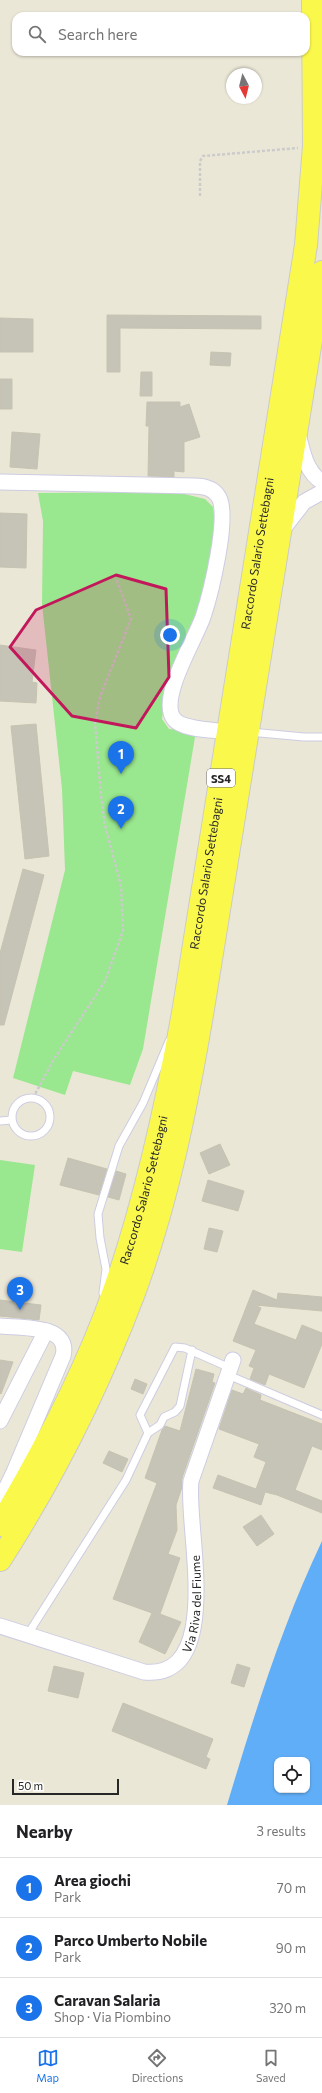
<!DOCTYPE html>
<html lang="en">
<head>
<meta charset="utf-8">
<style>
  body { margin:0; font-family:Commissioner,sans-serif; background:#f2f2f2; color:#202124 }
  .controls { position:absolute; right:12px; bottom:12px; display:grid; overflow:hidden; border-radius:8px; box-shadow:0 1px 3px #0004 }
  .controls button { width:36px; height:36px; display:grid; place-items:center; padding:0; border:0; border-bottom:1px solid #e0e0e0; background:#fff; color:#202124; font:20px sans-serif }
  .compass { position:absolute; left:226px; top:68px; width:36px; height:36px; border-radius:50%; background:#fff; box-shadow:0 1px 3px #0004; rotate:173deg }
  .scale { position:absolute; left:12px; bottom:10px; width:107px; box-sizing:border-box; padding-left:4px; border:2px solid #272727; border-top:0; font-size:11px; line-height:14px; white-space:nowrap; color:#272727; -webkit-text-stroke:3px #fff; paint-order:stroke }
  .you { position:absolute; left:170px; top:635px; width:14px; height:14px; margin:-10px; border:3px solid #fff; border-radius:50%; background:#1a73e8; box-shadow:0 0 0 6px #1a73e833 }
  .badge { display:grid; place-items:center; width:26px; height:26px; border-radius:50%; background:#1a73e8; color:#fff; font-size:13px; font-weight:700 }
  .pin { position:absolute; translate:-50% -33px; filter:drop-shadow(0 1px 2px #0008) }
  .pin::after { content:''; position:absolute; top:21px; width:14px; height:12px; background:inherit; clip-path:polygon(0 0,100% 0,50% 100%) }
  .list { margin:0; padding:0; list-style:none }
  h2 { display:flex; justify-content:space-between; align-items:center; height:52px; margin:0; padding:0 16px; font-size:17px }
  h2 small { font-size:13px; font-weight:400; color:#757577 }
  .list li { display:grid; grid-template-columns:26px 1fr auto; gap:12px; align-items:center; box-sizing:border-box; height:60px; padding:0 16px; border-top:1px solid #e0e0e0 }
  .list b { display:block; font-size:15px; white-space:nowrap }
  .list p { margin:0; font-size:13px; white-space:nowrap; color:#757577 }
  .list em { font-size:13px; font-style:normal; color:#757577 }
  .icon { flex:none; width:22px; height:22px; fill:none; stroke:currentColor; stroke-width:2; stroke-linecap:round; stroke-linejoin:round }
  .map { position:relative; flex:none; width:322px; height:1805px; overflow:hidden }
  .search { position:absolute; background:#fff; box-shadow:0 1px 3px #0004; left:12px; right:12px; top:12px; height:44px; display:flex; align-items:center; gap:10px; box-sizing:border-box; padding:0 14px; border-radius:12px; color:#757577; font-size:15px }
  .sheet { height:232px; background:#fff }
  nav { display:flex; justify-content:space-around; align-items:center; box-sizing:border-box; height:56px; border-top:1px solid #e0e0e0; background:#fff; font-size:11px; color:#757577 }
  nav a { display:grid; justify-items:center; gap:2px }
  nav .on { color:#1a73e8 }
  .map>svg:first-child { display:block }
</style>
</head>
<body>
<div class="map">
<svg width="322" height="1805" viewBox="0 0 322 1805">
  <rect width="100%" height="100%" fill="#ebe7d7"/>
  <path fill="#99e78e" d="M176,492L205,499L213,507L217,538L196,614L169,672L162,719L169,729L196,731L143,1049L130,1085L73,1071L65,1095L13,1078L65,870L62,789L42,604L43,521L38,493Z
    M0,1160L35,1165L22,1252L0,1249Z"/>
  <path fill="#60aef7" fill-rule="evenodd" d="M322,1541V1805H227C254,1715 282,1625 322,1541ZM277,1760H307V1790H277Z"/>
  <path fill="#c6c3b7" stroke="#c6c3b1" d="M107,315L261,316V329L120,328V372H107Z
    M0,318L33,319V352H0Z
    M211,352L231,353L230,366L210,365Z
    M141,372H152V396H140Z
    M0,379H12V409H0Z
    M147,402H180V407L189,404L200,437L184,442V472L174,471V477L148,476L149,426H146Z
    M12,432L40,434L37,469L10,467Z
    M0,513L27,514L26,568L0,567Z
    M0,645L36,650L32,682L37,683L36,703L0,701Z
    M36,724L49,856L25,859L11,726Z
    M23,869L44,875L4,1025H0V953Z
    M220,1144L230,1165L209,1174L200,1153Z
    M68,1158L107,1169L99,1195L60,1185Z
    M116,1171L126,1174L119,1200L108,1197Z
    M208,1180L244,1191L238,1211L202,1201Z
    M209,1228L223,1231L217,1252L204,1249Z
    M253,1290L277,1300L278,1293L322,1297V1311L255,1305L261,1308L254,1324L296,1340L302,1325L322,1333V1344L304,1388L269,1374L265,1385L250,1379L254,1368L249,1366L256,1350L233,1341Z
    M0,1300L41,1305L39,1320L0,1316Z
    M0,1360L13,1362L1,1394L0,1393Z
    M196,1369L214,1374L212,1382L215,1383L182,1478V1487L176,1505L177,1530L168,1554L180,1558L160,1614L181,1622L165,1654L139,1642L152,1613L113,1599L157,1483L145,1478L162,1430L165,1426L180,1431Z
    M135,1379L147,1384L143,1394L131,1389Z
    M246,1388L261,1395L260,1400L322,1424V1450L312,1446L295,1490L322,1501V1513L277,1495L265,1492L261,1505L213,1488L218,1475L256,1489L266,1462L254,1457L259,1444L219,1429L232,1390L243,1394Z
    M109,1451L128,1459L122,1472L103,1463Z
    M261,1515L274,1534L257,1546L243,1527Z
    M237,1664L250,1668L244,1687L231,1683Z
    M54,1666L84,1673L78,1698L48,1691Z
    M123,1703L213,1739L206,1757L210,1759L206,1769L112,1731Z"/>
  <g fill="none" stroke-linecap="round" stroke-linejoin="round">
    <g stroke="#cdcce2" stroke-width="9">
      <path id="service" d="M250,732L304,737H322
        M12 1117a19 19 0 1 1 38 0a19 19 0 1 1-38 0Z
        M0,1121L11,1120
        M103,1293L106,1269L100,1238L98,1214L119,1146L143,1103L169,1041
        M192,1350L180,1406L175,1412L164,1417L160,1425L148,1433L140,1415L175,1347L185,1348L230,1368
        M228,1375L322,1415
        M28,1634L126,1480L148,1433"/>
    </g>
    <g stroke="#cdcce2" stroke-width="17">
      <g id="minor">
        <path d="M298,434C303,451 305,471 322,482"/>
        <path d="M0,482L194,486C203,486 213,488 218,496C231,513 210,596 203,617C195,640 158,699 174,719C182,730 215,730 229,732"/>
        <path d="M283,529L304,502L322,492"/>
        <path d="M0,1326C20,1328 71,1324 63,1356L14,1472L0,1501"/>
        <path d="M0,1421L46,1331"/>
        <path id="s1" d="M0,1626L144,1672C226,1680 185,1525 191,1481L233,1360"/>
      </g>
    </g>
    <g stroke="#cbcbcb" stroke-width="24">
      <g id="primary">
        <path id="s2" d="M0,1525C44,1451 85,1373 114,1291C146,1199 167,1104 184,1007L306,245L314,146L313,0"/>
        <path d="M0,1560C54,1476 99,1386 134,1293C167,1204 186,1109 202,1015L322,272"/>
      </g>
    </g>
    <path stroke="#cbcbcb" stroke-width="2.5" stroke-dasharray="3 2" stroke-linecap="butt" d="M200,196V161L203,156L298,148
      M33,1098L54,1059L105,981L123,931L121,886L105,825L101,795L95,723L100,697L131,619L116,578"/>
    <use href="#service" stroke="#fff" stroke-width="7"/>
    <use href="#minor" stroke="#fff" stroke-width="15"/>
    <use href="#primary" stroke="#fbf84c" stroke-width="22"/>
  </g>
  <path fill="#c2185b" fill-opacity="0.2" stroke="#c2185b" stroke-width="3" stroke-linejoin="round" d="M116,575L166,589L169,677L136,728L72,716L10,647L36,610Z"/>
  <g text-anchor="middle" dominant-baseline="central" stroke-width="4" stroke-linejoin="round" paint-order="stroke">
    <rect fill="#fff" stroke="#686868" stroke-width="1" x="207" y="769" width="28" height="18" rx="3"/>
    <g font-size="11" font-weight="bold" fill="#272727">
      <text x="221" y="778">SS4</text>
    </g>
    <g font-size="12" fill="#272727" stroke="#fff">
      <text stroke="none"><textPath href="#s2" startOffset="1013">Raccordo Salario Settebagni</textPath></text>
      <text stroke="none"><textPath href="#s2" startOffset="689">Raccordo Salario Settebagni</textPath></text>
      <text stroke="none"><textPath href="#s2" startOffset="366">Raccordo Salario Settebagni</textPath></text>
      <text stroke="none"><textPath href="#s1" startOffset="249">Via Riva del Fiume</textPath></text>
    </g>
  </g>
</svg>
<div class="controls">
<button><svg class="icon" aria-label="locate" viewBox="0 0 24 24"><circle cx="12" cy="12" r="6"/><path d="M12 2v4M12 18v4M2 12h4M18 12h4"/></svg></button>
</div>
<svg class="compass" viewBox="-18 -18 36 36"><path d="M0-13l5 13h-10z" fill="#e53935"/><path d="M0 13l5-13h-10z" fill="#757577"/></svg>
<div class="scale">50 m</div>
<div class="you"></div>
<div class="pin badge" style="left:121px;top:774px">1</div>
<div class="pin badge" style="left:121px;top:829px">2</div>
<div class="pin badge" style="left:20px;top:1310px">3</div>
<div class="search"><svg class="icon" aria-label="search" viewBox="0 0 24 24"><circle cx="10" cy="10" r="6"/><path d="M15 15l6 6"/></svg>Search here</div>
</div>
<section class="sheet">
<h2>Nearby<small>3 results</small></h2>
<ul class="list">
<li><span class="badge">1</span><div><b>Area giochi</b><p>Park</p></div><em>70 m</em></li>
<li><span class="badge">2</span><div><b>Parco Umberto Nobile</b><p>Park</p></div><em>90 m</em></li>
<li><span class="badge">3</span><div><b>Caravan Salaria</b><p>Shop · Via Piombino</p></div><em>320 m</em></li>
</ul>
</section>
<nav>
<a class="on"><svg class="icon" aria-label="map" viewBox="0 0 24 24"><path d="M3 6l6-2 6 2 6-2v14l-6 2-6-2-6 2zM9 4v14M15 6v14"/></svg>Map</a>
<a><svg class="icon" aria-label="directions" viewBox="0 0 24 24"><path d="M12 3l9 9-9 9-9-9zM9 14v-3h6M13 9l2 2-2 2"/></svg>Directions</a>
<a><svg class="icon" aria-label="saved" viewBox="0 0 24 24"><path d="M7 4h10v16l-5-4-5 4z"/></svg>Saved</a>
</nav>
</body>
</html>
